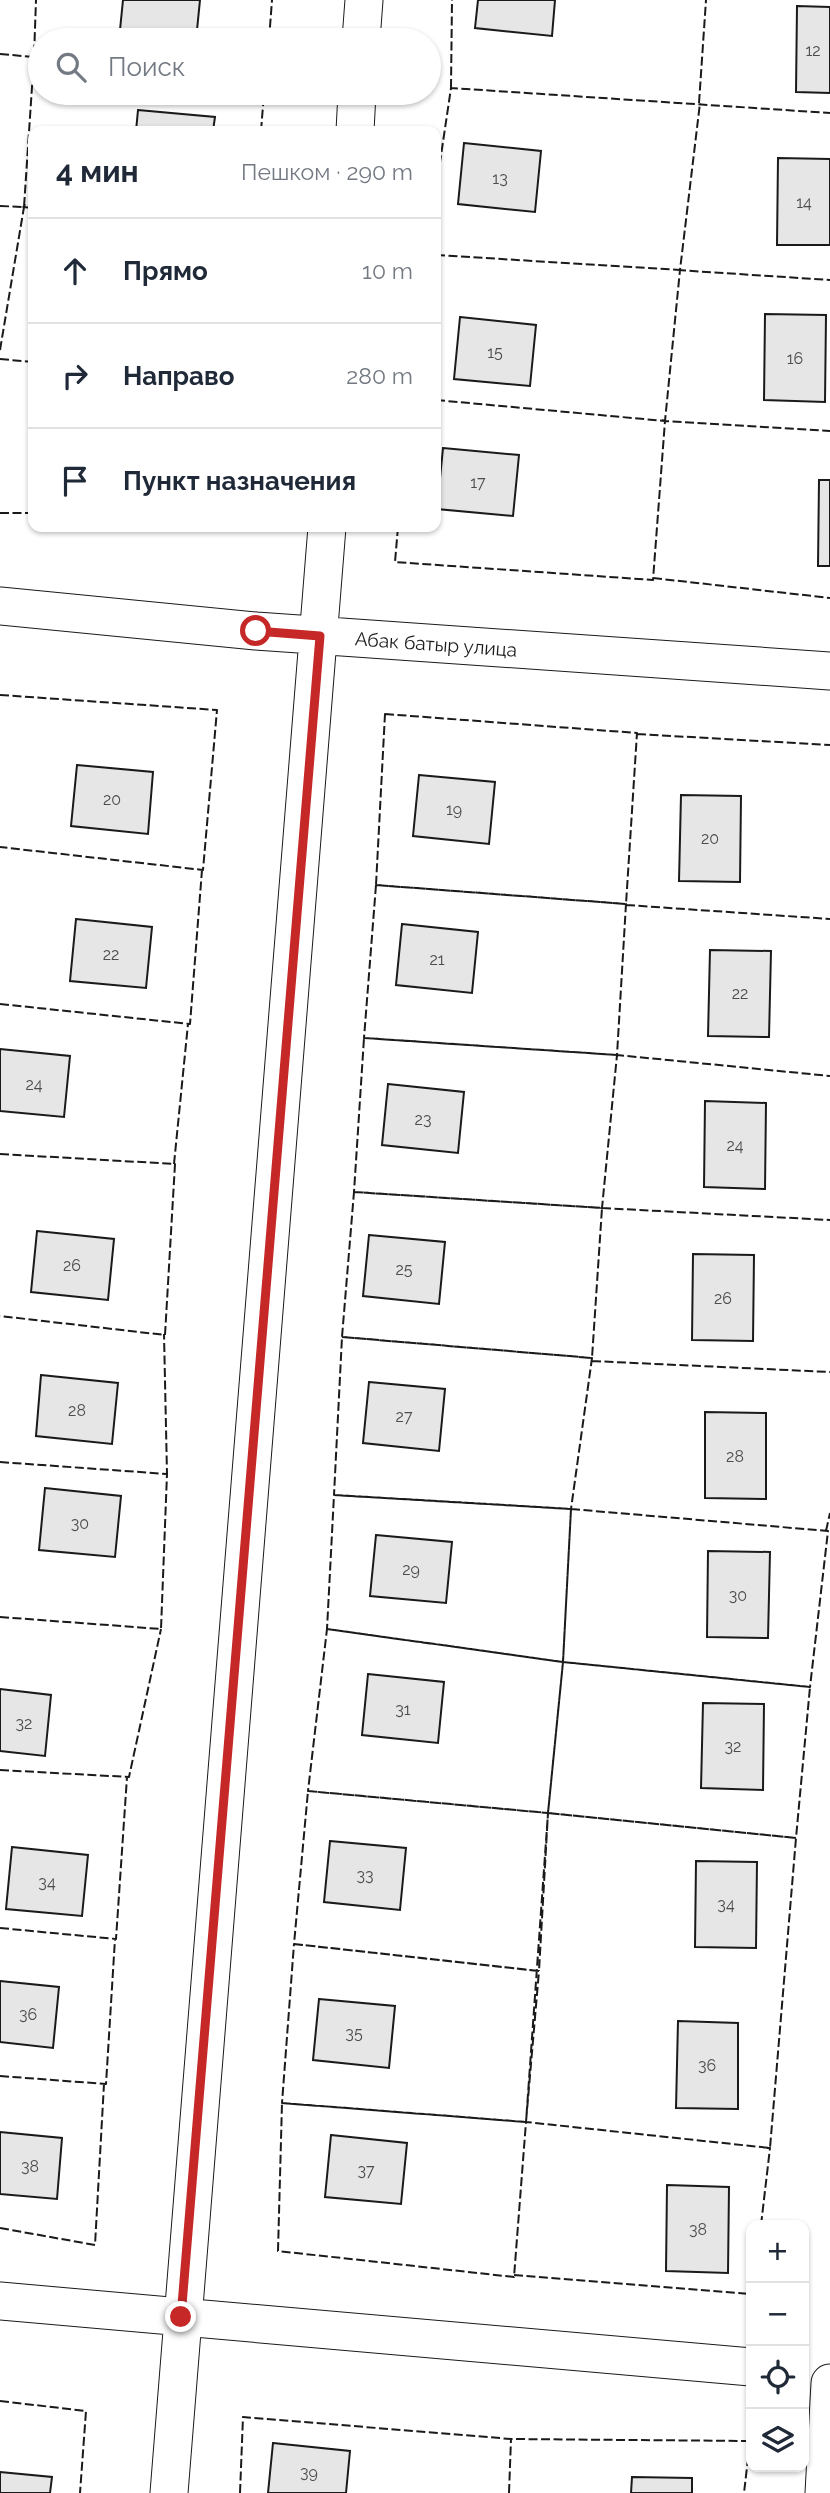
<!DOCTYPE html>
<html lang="ru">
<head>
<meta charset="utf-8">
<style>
  body { margin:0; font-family:Raleway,sans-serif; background:#f6f6f7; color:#1f2937 }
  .controls { position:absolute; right:21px; bottom:21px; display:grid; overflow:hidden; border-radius:14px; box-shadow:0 2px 5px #0004 }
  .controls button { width:63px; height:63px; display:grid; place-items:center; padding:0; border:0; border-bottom:2px solid #e0e1e3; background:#fff; color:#1f2937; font:35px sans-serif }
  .stop { position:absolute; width:21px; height:21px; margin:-16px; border:5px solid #c62828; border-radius:50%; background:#fff }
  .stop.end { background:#c62828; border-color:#fff; box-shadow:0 2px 7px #0008 }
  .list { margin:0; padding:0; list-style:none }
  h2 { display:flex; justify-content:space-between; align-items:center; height:91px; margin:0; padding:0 28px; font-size:30px }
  h2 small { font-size:23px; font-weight:400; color:#747a83 }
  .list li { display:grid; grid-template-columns:46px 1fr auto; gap:21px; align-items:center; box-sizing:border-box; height:105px; padding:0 28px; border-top:2px solid #e0e1e3 }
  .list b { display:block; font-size:26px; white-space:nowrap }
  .list em { font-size:23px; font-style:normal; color:#747a83 }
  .icon { flex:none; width:38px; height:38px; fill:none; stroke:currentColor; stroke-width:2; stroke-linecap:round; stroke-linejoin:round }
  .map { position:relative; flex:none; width:830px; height:2493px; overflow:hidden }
  .search { position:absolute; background:#fff; box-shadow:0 2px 5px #0004; left:28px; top:28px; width:413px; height:77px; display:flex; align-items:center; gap:18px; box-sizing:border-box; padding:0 24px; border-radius:38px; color:#747a83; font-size:26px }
  .panel { position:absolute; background:#fff; box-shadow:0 2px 5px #0004; left:28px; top:126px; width:413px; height:406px; border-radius:14px }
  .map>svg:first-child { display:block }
</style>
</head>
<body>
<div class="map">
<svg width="830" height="2493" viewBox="0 0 830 2493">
  <rect width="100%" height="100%" fill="#fff"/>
  <path fill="#e6e6e6" stroke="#1a1a1a" stroke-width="2" d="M123,0H200L196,40H119Z
    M478,0H555L552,36L475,28Z
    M797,6L830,7V93L796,92Z
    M138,110L215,117L213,131H136Z
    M464,143L541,151L535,212L458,204Z
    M778,158L830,159V245H777Z
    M765,314L826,315L825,402L764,400Z
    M460,317L536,325L530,386L454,379Z
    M443,448L519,455L513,516L437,509Z
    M819,480H830V566H818Z
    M77,765L153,772L148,834L71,826Z
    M419,775L495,782L489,844L413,836Z
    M681,795L741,796L740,882L679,881Z
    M76,919L152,927L146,988L70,981Z
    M402,924L478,932L472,993L396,985Z
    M710,950L771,951L769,1037L708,1036Z
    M0,1049L70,1056L64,1117L0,1111Z
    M388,1084L464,1092L458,1153L382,1145Z
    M705,1101L766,1103L765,1189L704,1187Z
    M37,1231L114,1239L108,1300L31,1292Z
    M369,1235L445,1242L439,1304L363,1296Z
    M693,1254L754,1255L753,1341L692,1340Z
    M41,1375L118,1383L112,1444L36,1436Z
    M369,1382L445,1389L439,1451L363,1443Z
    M705,1412L766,1413V1499L705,1498Z
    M45,1488L121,1496L115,1557L39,1550Z
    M376,1535L452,1542L446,1603L370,1596Z
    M708,1551L770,1552L768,1638L707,1637Z
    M368,1674L444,1682L438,1743L362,1735Z
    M0,1689L51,1695L45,1756L0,1751Z
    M703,1703L764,1704L763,1790L701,1788Z
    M330,1841L406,1848L400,1910L324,1902Z
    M12,1847L88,1855L82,1916L6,1909Z
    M696,1861L757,1862L756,1948L695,1947Z
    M0,1981L59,1987L53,2048L0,2042Z
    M319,1999L395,2006L389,2068L313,2060Z
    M678,2021L738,2023V2109L676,2108Z
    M0,2132L62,2138L57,2199L0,2194Z
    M331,2135L407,2143L401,2204L325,2197Z
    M667,2185L729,2187L728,2273L666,2271Z
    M273,2443L350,2451L346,2493H268Z
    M0,2472L52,2477L50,2493H0Z
    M632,2477L692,2478V2493H631Z"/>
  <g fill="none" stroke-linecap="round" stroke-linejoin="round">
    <g stroke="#1a1a1a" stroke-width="39">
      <path id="street" d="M361,40L364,0
        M355,131L357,93
        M0,606L256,631L830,671
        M0,2301L751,2367
        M169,2493L327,527
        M824,2493L830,2383"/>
    </g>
    <use href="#street" stroke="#fff" stroke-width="37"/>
    <path stroke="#1a1a1a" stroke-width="2" stroke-dasharray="9 3.5" stroke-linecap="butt" d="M269,40L272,0
      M0,54L34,57L36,0
      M451,88L452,0
      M699,103L706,0
      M261,131L264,93
      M436,189L451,88L830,113
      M25,204L24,207L33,208
      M0,206L24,207L34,57
      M436,255L680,270L700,103
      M677,270L830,280
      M0,350L24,207H21
      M0,359L33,362
      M436,400L665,421L830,431
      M662,420L665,421L680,270
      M0,513H33
      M398,527L395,562L653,580L665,421
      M653,578L830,598
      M0,695L217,710L203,870L0,847
      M385,714L637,733L626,904L376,885Z
      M637,734L830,745
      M376,885L626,904L617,1055L364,1038Z
      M626,905L830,919
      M0,1004L190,1024L202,870
      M364,1038L617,1055L602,1208L354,1192Z
      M617,1057V1055L830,1076
      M0,1154L175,1164L165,1335L0,1316
      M174,1164L188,1024
      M354,1192L602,1208L592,1358L342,1337Z
      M602,1208L830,1220
      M342,1337L592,1358L571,1509L334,1495Z
      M592,1361L830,1372
      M0,1462L167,1474L161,1629L0,1617
      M164,1474H167L164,1334
      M334,1495L571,1509L563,1662L327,1629Z
      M571,1509L828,1531L810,1687L563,1662Z
      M826,1531L830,1513
      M327,1629L563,1662L548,1813L308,1791Z
      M563,1662L810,1687L796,1838L548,1813Z
      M0,1770L129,1777L161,1629
      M308,1791L548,1813L539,1971L294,1944Z
      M548,1813L796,1838L770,2148L526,2122Z
      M0,1928L116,1939L127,1777
      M294,1944L539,1971L526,2122L282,2103Z
      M0,2076L106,2084L115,1939
      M282,2103L526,2122L514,2277L278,2251Z
      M761,2225L770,2148H767
      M0,2228L95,2245L104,2084
      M514,2275L751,2294
      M0,2401L86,2411L80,2493
      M240,2493L243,2417L511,2439L750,2441L744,2493
      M509,2493L511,2439"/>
  </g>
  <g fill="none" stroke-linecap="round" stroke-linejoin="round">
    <path stroke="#c62828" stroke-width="9" d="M181,2317L320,636L256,631"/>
  </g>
  <g text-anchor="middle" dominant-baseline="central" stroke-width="5" stroke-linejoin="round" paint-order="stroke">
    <g font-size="16" fill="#4d4d4d">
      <text x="813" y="50">12</text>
      <text x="500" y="178">13</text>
      <text x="804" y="202">14</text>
      <text x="495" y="352">15</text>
      <text x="795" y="358">16</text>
      <text x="478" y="482">17</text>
      <text x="112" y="799">20</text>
      <text x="454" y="809">19</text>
      <text x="710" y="838">20</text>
      <text x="111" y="954">22</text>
      <text x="437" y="959">21</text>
      <text x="740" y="993">22</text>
      <text x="34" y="1084">24</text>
      <text x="423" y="1119">23</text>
      <text x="735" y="1145">24</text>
      <text x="72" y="1265">26</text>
      <text x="404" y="1269">25</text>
      <text x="723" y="1298">26</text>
      <text x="77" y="1410">28</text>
      <text x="404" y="1416">27</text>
      <text x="735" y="1456">28</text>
      <text x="80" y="1523">30</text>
      <text x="411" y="1569">29</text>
      <text x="738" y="1595">30</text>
      <text x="403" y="1709">31</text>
      <text x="24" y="1723">32</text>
      <text x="733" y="1746">32</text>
      <text x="365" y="1875">33</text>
      <text x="47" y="1882">34</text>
      <text x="726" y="1904">34</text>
      <text x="28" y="2014">36</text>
      <text x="354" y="2033">35</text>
      <text x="707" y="2065">36</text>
      <text x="30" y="2166">38</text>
      <text x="366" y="2170">37</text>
      <text x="698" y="2229">38</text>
      <text x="309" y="2472">39</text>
    </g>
    <g font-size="19" fill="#1a1a1a" stroke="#fff">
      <text transform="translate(436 644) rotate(4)">Абак батыр улица</text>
    </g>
  </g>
</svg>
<div class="controls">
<button>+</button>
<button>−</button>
<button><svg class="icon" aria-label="locate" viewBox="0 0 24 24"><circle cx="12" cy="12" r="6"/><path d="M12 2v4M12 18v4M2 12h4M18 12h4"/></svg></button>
<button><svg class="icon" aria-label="layers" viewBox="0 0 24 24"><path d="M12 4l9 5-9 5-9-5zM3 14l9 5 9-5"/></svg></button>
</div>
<div class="stop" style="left:256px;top:631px"></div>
<div class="stop end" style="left:181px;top:2317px"></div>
<div class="search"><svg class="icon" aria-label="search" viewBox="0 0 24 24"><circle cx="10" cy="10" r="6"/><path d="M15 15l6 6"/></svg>Поиск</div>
<section class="panel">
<h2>4 мин<small>Пешком · 290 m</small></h2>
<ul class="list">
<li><svg class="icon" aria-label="ahead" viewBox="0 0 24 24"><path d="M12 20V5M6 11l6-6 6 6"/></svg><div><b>Прямо</b></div><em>10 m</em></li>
<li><svg class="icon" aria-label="right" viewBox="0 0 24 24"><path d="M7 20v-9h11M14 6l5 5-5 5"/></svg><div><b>Направо</b></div><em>280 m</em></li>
<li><svg class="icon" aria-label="arrive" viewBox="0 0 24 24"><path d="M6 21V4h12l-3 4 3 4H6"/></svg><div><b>Пункт назначения</b></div></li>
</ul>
</section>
</div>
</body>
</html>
